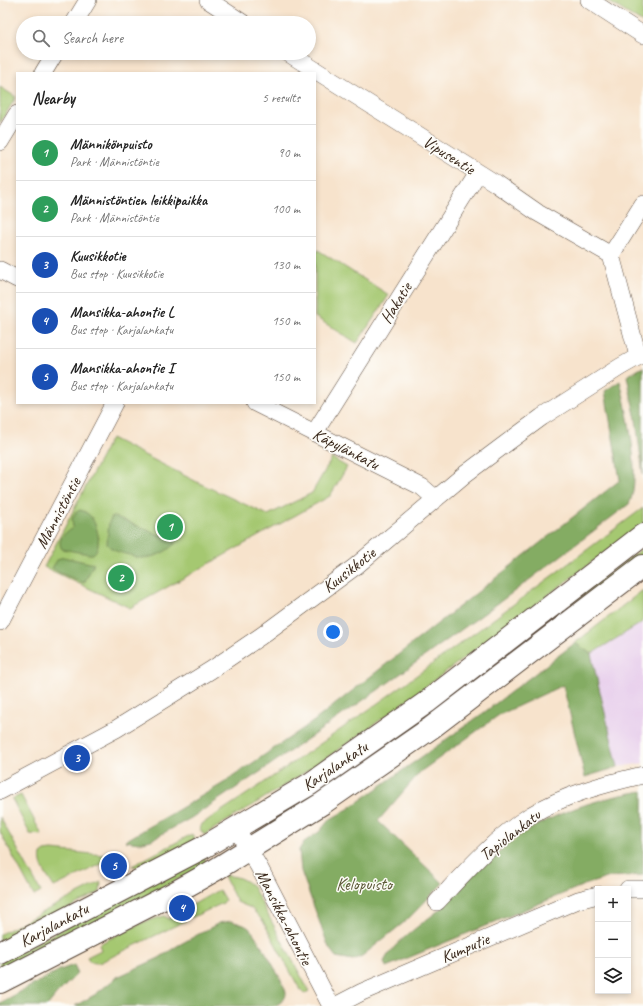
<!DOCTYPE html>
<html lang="en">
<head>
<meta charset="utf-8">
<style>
  body { margin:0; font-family:Caveat,sans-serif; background:#f6f6f6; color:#222 }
  .controls { position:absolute; right:12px; bottom:12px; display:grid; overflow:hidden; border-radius:0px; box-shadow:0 2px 6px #0003 }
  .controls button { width:36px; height:36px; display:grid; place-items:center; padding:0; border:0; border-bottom:1px solid #e0e0e0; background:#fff; color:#222; font:20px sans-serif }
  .you { position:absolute; left:333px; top:632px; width:14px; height:14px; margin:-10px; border:3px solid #fff; border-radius:50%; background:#1a73e8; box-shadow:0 0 0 6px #1a73e833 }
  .badge { display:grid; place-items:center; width:26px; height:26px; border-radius:50%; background:#0f766e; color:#fff; font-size:13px; font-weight:700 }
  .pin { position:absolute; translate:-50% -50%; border:2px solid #fff; box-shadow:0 1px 4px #0006 }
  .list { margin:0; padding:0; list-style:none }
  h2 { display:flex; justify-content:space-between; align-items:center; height:52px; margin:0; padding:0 16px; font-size:17px }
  h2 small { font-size:13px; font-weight:400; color:#767676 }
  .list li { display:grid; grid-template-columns:26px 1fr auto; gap:12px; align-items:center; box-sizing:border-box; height:56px; padding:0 16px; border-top:1px solid #e0e0e0 }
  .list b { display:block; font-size:15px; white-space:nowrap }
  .list p { margin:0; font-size:13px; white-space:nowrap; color:#767676 }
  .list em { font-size:13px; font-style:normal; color:#767676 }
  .icon { flex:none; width:22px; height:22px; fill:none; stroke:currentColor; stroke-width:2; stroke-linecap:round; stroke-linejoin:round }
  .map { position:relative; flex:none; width:643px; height:1006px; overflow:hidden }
  .search { position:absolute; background:#fff; box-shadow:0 2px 6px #0003; left:16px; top:16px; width:300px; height:44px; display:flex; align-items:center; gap:10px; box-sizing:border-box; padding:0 14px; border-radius:22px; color:#767676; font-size:15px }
  .panel { position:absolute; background:#fff; box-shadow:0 2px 6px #0003; left:16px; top:72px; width:300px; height:332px; border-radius:0px }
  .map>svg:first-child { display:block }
</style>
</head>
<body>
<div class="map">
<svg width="643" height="1006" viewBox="0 0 643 1006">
  <rect width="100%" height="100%" fill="#fdfcf7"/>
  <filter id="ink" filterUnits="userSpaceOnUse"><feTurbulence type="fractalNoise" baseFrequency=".025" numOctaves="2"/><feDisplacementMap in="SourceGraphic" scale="8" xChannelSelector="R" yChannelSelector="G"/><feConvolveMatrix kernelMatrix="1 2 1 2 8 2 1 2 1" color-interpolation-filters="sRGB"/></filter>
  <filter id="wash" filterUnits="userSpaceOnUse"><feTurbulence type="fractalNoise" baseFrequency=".012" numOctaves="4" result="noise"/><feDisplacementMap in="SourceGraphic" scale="16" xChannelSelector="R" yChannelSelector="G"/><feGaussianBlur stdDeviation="0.9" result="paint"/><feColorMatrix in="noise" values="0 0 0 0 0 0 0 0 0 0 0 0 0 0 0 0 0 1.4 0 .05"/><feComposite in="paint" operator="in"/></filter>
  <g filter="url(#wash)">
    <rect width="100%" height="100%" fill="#f7e3cc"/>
    <path fill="#e9d2ed" d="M643,622V763L618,767L591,654Z"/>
    <path fill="#a5c871" stroke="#707948" d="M606,0H643V23Z
      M0,87L16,97L0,123Z
      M318,250L389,295L357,343L315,317V255Z
      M111,438L199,483L268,515L312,493L332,458L347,467L330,496L130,608L44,567Z
      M643,508V524L424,688L350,742L287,784L204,835L200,829L202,824C353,725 498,616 643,508Z
      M643,548V555L436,713L331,788L269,824L329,785L356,763Z
      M643,590V622L591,654L575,643Z
      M21,795L42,835L30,834L12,799Z
      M0,817L41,892L34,896L0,832Z
      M192,834L195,840L144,868L132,866Z
      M52,850L113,856L114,858L54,887C48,877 38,866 41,854L45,851Z
      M203,855L207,864L0,973V962Z
      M224,876C235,875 245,879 253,887L309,991L304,994L298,986L263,921L251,908L237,902Z
      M101,882L100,892L0,943V934Z
      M219,890L225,900L223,903L193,917H190L188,909L189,907L215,892Z
      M179,913L183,915L186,919L185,921L99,963C94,963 90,963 87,957L101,950L99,944L144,922L164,916L169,919Z"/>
    <path fill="#84ac63" stroke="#606b40" d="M643,367V475L636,420L627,376Z
      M620,381C627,409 642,479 629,504L508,596L378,690L260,772L191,818L151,840L139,843L125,841L222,784L314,721L620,480L605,391Z
      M80,510C84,511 88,513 91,517C97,525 103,546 93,554H89L62,549C56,540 65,532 73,528L72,519L75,513Z
      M112,517H116L159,535L176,534L179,535V538C171,551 155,558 141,558C136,558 131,555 126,554C118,552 113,551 107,544L109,522Z
      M63,557L94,564L84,583L60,573L52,568L58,559Z
      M575,643L591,654L618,767L585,777L563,685L499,715L420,772L378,821L443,883L407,920L362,956L353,960L336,957L329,948L301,871L299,850L304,842L319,832L329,820L348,809L482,714Z
      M643,791V875L610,877L584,885L386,967L384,962C391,944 427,920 443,907C455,897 463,884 474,874C489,859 516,837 534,827C568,808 605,797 643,791Z
      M231,921C237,923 244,924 249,928C256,934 285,984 286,993C286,1000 280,1003 274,1006H75L96,994L117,977L159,958L177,946L219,923Z
      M74,965L77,971L76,975L56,995L47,1006H0V1003L60,970Z"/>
  </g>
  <g filter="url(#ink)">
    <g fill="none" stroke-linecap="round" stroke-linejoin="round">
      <g stroke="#574638" stroke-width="18">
        <path id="minor" d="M208,0L243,23
          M589,0L643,35
          M74,23L88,0
          M288,53L495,183L538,213L611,255
          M43,73L55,53
          M0,142L17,114
          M0,270L17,279
          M638,356L611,255L643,204
          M255,403L422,487L436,499
          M315,432L478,173
          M0,622L115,403
          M0,791L116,729L211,670L261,636L356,566L464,475L508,442L542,417L620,367L643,354
          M236,828L259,867L331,1006
          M628,889H643
          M437,902C466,871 495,838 531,815C566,794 604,784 643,775
          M335,1006L362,992L578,900L598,895"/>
      </g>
      <g stroke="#574638" stroke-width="24">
        <path id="major" d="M0,953L204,847L310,784L427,702L643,535
          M0,982L174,893L215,870L323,803L431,728L643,566"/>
      </g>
      <use href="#minor" stroke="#fff" stroke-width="17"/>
      <use href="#major" stroke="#fff" stroke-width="22"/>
    </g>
  </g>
  <g text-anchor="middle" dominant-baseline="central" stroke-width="3" stroke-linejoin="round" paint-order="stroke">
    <g font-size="17" fill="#3b2a1e" stroke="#fdfcf7">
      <text transform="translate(449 155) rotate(32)">Vipusentie</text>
      <text transform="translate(396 303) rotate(-58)">Hakatie</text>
      <text transform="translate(346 449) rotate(27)">Käpylänkatu</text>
      <text transform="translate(58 513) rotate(-62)">Männistöntie</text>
      <text transform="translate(349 570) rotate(-38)">Kuusikkotie</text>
      <text transform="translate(335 766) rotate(-34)">Karjalankatu</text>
      <text transform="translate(510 835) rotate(-38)">Tapiolankatu</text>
      <text transform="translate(284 917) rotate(63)">Mansikka-ahontie</text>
      <text transform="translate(54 925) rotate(-28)">Karjalankatu</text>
      <text transform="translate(465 948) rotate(-23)">Kumputie</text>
    </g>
    <g font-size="17" fill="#5b5937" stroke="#fdfcf7">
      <text x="364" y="884">Kelopuisto</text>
    </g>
  </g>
</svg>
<div class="controls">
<button>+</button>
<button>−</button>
<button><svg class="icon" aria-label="layers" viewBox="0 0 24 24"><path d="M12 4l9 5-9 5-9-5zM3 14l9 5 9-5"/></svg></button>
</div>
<div class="you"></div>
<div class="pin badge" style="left:170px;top:527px;background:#2e9e5b">1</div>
<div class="pin badge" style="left:121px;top:578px;background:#2e9e5b">2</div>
<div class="pin badge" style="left:77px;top:758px;background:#1a4fb4">3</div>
<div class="pin badge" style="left:182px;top:908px;background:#1a4fb4">4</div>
<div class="pin badge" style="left:114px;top:866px;background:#1a4fb4">5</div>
<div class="search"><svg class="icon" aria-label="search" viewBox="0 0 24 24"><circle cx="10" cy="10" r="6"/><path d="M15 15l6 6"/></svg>Search here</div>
<section class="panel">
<h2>Nearby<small>5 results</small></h2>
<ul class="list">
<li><span class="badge" style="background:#2e9e5b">1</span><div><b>Männikönpuisto</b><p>Park · Männistöntie</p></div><em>90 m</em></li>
<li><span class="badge" style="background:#2e9e5b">2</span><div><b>Männistöntien leikkipaikka</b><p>Park · Männistöntie</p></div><em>100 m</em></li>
<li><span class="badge" style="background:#1a4fb4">3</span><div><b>Kuusikkotie</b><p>Bus stop · Kuusikkotie</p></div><em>130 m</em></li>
<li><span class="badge" style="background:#1a4fb4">4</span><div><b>Mansikka-ahontie L</b><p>Bus stop · Karjalankatu</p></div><em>150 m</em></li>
<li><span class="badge" style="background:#1a4fb4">5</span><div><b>Mansikka-ahontie I</b><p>Bus stop · Karjalankatu</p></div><em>150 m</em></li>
</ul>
</section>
</div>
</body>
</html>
